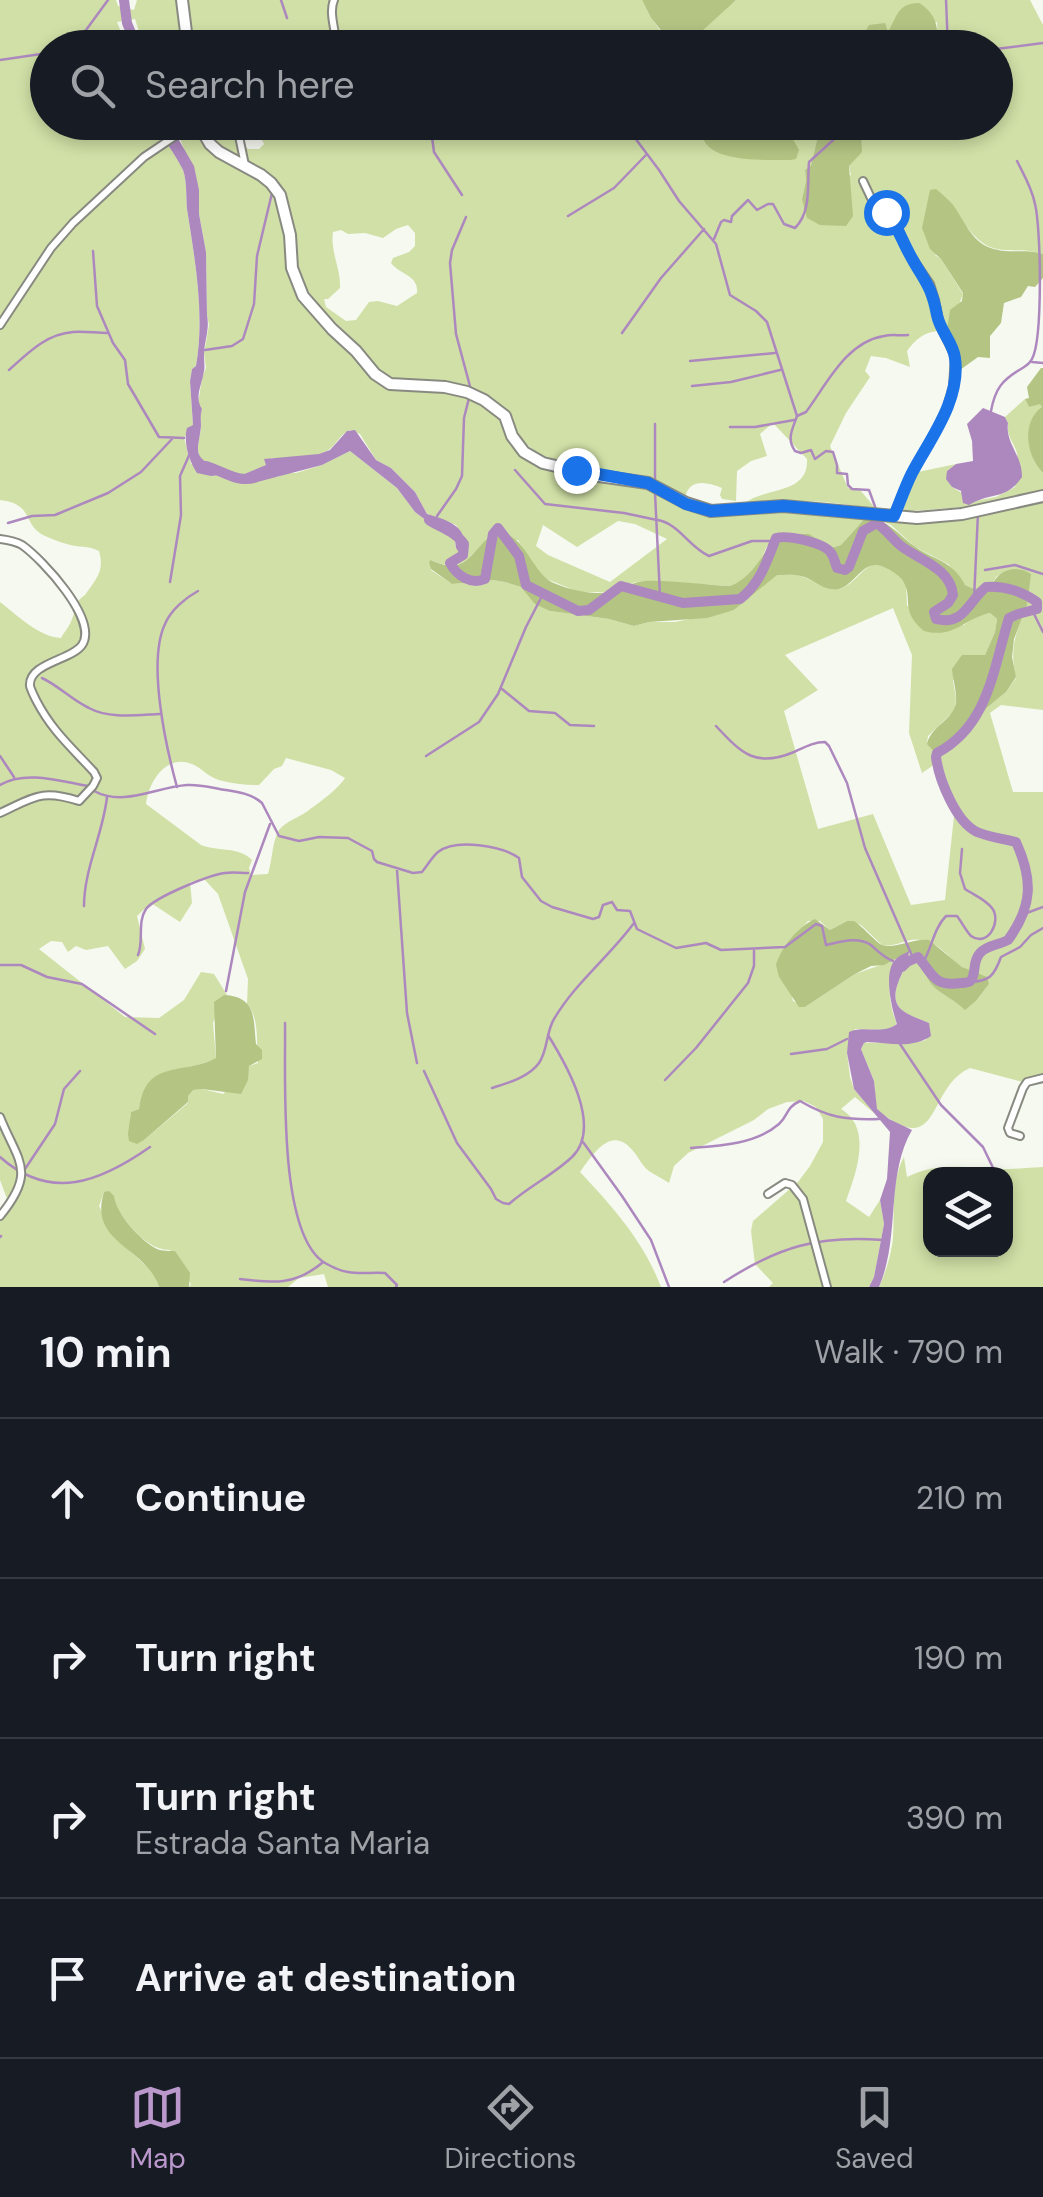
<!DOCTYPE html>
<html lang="en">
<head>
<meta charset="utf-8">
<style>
  body { margin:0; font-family:"DM Sans",sans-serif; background:#20242c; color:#f1f3f6 }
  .controls { position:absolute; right:30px; bottom:30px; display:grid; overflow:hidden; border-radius:20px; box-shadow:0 5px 15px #0003 }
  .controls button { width:90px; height:90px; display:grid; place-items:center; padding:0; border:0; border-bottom:2px solid #363941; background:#171b24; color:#f1f3f6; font:50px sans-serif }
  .stop { position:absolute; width:30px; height:30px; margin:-22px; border:8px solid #1a73e8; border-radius:50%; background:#fff }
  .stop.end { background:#1a73e8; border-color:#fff; box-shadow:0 2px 10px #0008 }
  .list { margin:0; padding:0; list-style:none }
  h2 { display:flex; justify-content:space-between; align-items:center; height:130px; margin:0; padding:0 40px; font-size:42px }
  h2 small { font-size:32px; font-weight:400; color:#9ea1a6 }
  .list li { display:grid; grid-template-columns:65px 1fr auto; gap:30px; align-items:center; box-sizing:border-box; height:160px; padding:0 40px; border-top:2px solid #363941 }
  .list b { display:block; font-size:38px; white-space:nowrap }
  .list p { margin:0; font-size:32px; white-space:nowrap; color:#9ea1a6 }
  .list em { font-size:32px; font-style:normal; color:#9ea1a6 }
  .icon { flex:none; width:55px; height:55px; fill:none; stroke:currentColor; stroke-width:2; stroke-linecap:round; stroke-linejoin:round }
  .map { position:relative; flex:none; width:1043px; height:1287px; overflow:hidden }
  .search { position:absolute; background:#171b24; box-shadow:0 5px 15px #0003; left:30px; right:30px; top:30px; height:110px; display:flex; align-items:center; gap:25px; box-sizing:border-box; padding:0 35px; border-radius:55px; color:#9ea1a6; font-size:38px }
  .sheet { height:770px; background:#171b24 }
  nav { display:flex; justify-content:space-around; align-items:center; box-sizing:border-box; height:140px; border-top:2px solid #363941; background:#171b24; font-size:28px; color:#9ea1a6 }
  nav a { display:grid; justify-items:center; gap:5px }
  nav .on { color:#bb98cc }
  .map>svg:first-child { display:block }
</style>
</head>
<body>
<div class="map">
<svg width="1043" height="1287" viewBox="0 0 1043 1287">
  <rect width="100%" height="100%" fill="#f6f9f0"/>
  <path fill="#d0e0a6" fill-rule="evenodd" d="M0,0H116L118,6L134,10L137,0H178L184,47H144L135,19L117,22L127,47L48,48V122L154,123C163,138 176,154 183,170C187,181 186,197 187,209C195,260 205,315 196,366L192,369L190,381L193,425L184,438L191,464L203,462C193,449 201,439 201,425C201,409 197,424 202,409L198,404L202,378L206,368L204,353L209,325L207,315L206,252L199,214V190L181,141L172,130L169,123H194C202,160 247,160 269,186C289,211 282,248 291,276L375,377L457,392L496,411L526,456L644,486L684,507L779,508L867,516L841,545L831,548L819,540L767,546C760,564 749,579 730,586L653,581L635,582L612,592H579L544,578L538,572L518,540L486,541C471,562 456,572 431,560V570L452,584L493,580L505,582L521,587L550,611L609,619L634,626L649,622H675L734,610L776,575C784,575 794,574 801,576C812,579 821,588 831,589C863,594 864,534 906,584L907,606L964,625L976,616L990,613L997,619L995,632L985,655H962L953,681L956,698L955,710L928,736L927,743L937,755L960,730L1006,692L1016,678C1009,646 1016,634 1027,605L1006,571L996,577L993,583L974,589L965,585L948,564L915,547L891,525L877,518L894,520L1043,499V710L1001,705L990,713L1013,792H1043V1079L1023,1082L970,1068C926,1087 942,1163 876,1109L874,1081L861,1049L864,1043C885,1042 905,1046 926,1040L929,1023C921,1019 904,1015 899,1007C887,991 909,968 909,951L922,959C926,992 943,990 965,1009L976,1001L989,984C976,969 975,976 962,967C948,957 940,943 921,940C907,937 896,948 882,945L861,925L847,921L830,930L820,921H808L786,945L779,977L791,992L793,1001L805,1007L855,974L895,960C887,981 888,1003 897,1024L888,1030L855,1029L847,1053L850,1077L854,1089L875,1114L855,1097L841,1109C873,1128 856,1173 846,1201L869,1217L880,1200L884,1224L874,1277L869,1287H769L773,1283L755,1264L751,1231L753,1221L798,1182L810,1166L823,1142V1119L816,1107L804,1101L787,1102L768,1109L754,1120L688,1153L674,1166L669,1183C663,1179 655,1175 649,1171C642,1166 639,1158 634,1152C612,1123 593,1154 580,1172C613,1207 644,1242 661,1287H328L324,1274L299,1278L288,1287H189L191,1284L170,1250C140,1250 121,1211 104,1192L99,1206L114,1237L153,1272L159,1287H0V1215L9,1204L0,1180V602C17,615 39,637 61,638C64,632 70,626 72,619C77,608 73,603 85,595C96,579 105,571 99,551C88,545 79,548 67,544C59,542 50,538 43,535C22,523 34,504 0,500ZM350,430L360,434L376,460L391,468L415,492L427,514L456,525L464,540L456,549L454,533L431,524L415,512L397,488L350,451L322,465L296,473H285L278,477L244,475L267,465L271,458C289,458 317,461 331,448C339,440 340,435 350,430ZM618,521L635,524L667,539L610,582L548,555L536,546L543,525L577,547ZM893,608L912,655L909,733L922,773L941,760L954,816L945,900L911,905L873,814L818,829L784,711L818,690L785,655ZM286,758L331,770L345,778C339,788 319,803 309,810C299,818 282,822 277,834C272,846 272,861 268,874L251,875L249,868L252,860C238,846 219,852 201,845L146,804C149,781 166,754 192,764C202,768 208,777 219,780C232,784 246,785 259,785L274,769L282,766ZM205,880L218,894L248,979L247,1004C260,1018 256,1044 258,1063L249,1066L247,1073L223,1094L202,1089L192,1090L188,1096V1103L144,1140L130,1119L131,1112L139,1109C146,1061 184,1075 216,1058L213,1023L224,995H227L214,974L201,972L184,1000L159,1018L125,1017L39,949L51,941L62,942L68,952L76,946L86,950L108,946L125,969L137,961L145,949L137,916L151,903L180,922L192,903L190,882Z
    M187,0H642L651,18L662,33L724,10L736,0H1030L1043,25V254C1011,244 993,262 967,227L935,255L941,259L963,294L946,339L937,331C923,333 916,339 907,351L910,367L886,358L871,356L865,371L870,377L846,413L830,446L848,488L860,490L877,510C832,500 790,499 745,503C765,487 809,495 807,459L773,423L760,434L767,456L751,461L737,471L736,501L722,499L720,495L722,488C707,482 689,478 685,498L619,475L576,466L538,454L523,441L506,411L488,395L450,382L395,379L382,372L356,342L321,309L306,288L296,263L289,208L279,186L261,169L218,146L211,139L202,123H231L230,132L234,136L239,137L242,146L249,149H259L264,144L256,128L261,123H701L789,132L794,123H821L811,165L805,170L806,181L802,199L851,175L849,166L857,155L861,133L874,125L875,123L996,122V48L938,47L937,22L888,34L865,32L870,43L878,47H760L752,40L748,39L739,48H293L278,40L266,47H193ZM408,225L415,233V246L409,252L393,258L391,263C400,275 419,275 417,293L397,306L378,301L369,302L356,320L346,321L326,307L324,299H328L340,288C341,269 330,251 333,232L341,230L348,234L365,233L383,238L396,229Z
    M1025,399L1029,407L1040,403L1042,407C1033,432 1022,450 1043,473V490L964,507L898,512L918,472L956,464L947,471L952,487L975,501L996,497L1015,487C1016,476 1020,460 1016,450C1011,438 1007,436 1008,423L1005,417Z
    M904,1157L907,1177C932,1165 951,1166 978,1168C999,1171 1022,1168 1043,1167V1287H879C886,1272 891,1255 893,1239C895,1212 891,1180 904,1157ZM930,1174H1006V1250H930Z"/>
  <path fill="#b3c483" d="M642,0H736L690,42L668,39L651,18Z
    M919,3C937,14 938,28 938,47H878L870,43L865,32L869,25L885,23L888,32C898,15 897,4 919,3Z
    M701,123H795L789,132L799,150L796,159L791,160C769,160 724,162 708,146C701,140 703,130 701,123Z
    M821,123H875L874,125L861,133L862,152L849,166L853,216L846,226L820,225L807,218L802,199L806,181L805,170L811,165Z
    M936,189C942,194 948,199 953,205C964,220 971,240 988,247C1006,255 1026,248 1043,254V278L1035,287L1028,286L1021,297L1004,303L1001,323L990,336V358L978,357L953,375L955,363L946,337L950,310L962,301L963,293L941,259L930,249L922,228L930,190Z
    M1041,368H1043V473C1026,456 1021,422 1042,407L1040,404L1029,407L1025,399L1029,398L1027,387Z
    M867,516C889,521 898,534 914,546C935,561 952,560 965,585L974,589L993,583C1001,568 1018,565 1031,574L1027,605L1014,639L1012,657L1016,677L1006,692L960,730L937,755L927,744C931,726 953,720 956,703C957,692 953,680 952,669L962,655H985L995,632L997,619L990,613C963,619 954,639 924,631C899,610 914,599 903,581C899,575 891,570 884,567C860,556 854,594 830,589C819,587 811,578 801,576C793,574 784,575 777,575L734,610L707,618L649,622L634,626L609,619L550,611L535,604L521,587L505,582L493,580L452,584L431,569L429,562L431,560C475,582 474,533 502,534C526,535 532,575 556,584C572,590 591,595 609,592C621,590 631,582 645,581C673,580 702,585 730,586C757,575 761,552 780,534H809L831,548L841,545Z
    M815,919L830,930L847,921H854C863,927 871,937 880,944C892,951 912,938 929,940L962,967L987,977L989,984L976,1001L965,1010C944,990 926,993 922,959L909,952L884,965L871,966L855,974L805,1007H799L779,977L776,965C781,947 799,926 815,919Z
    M224,995C257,997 253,1018 256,1044L262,1050V1059L249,1066L248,1080L241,1094L202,1089L193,1090L188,1096V1102L144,1140L137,1144L129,1141L128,1134L131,1112L139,1109C146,1058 182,1076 216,1058L214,1002Z
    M109,1191L114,1196C116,1214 141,1241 157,1249C162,1251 170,1251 175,1251L190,1273L189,1287H159C146,1246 88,1244 104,1192Z"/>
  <path fill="#ad88bf" d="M154,123H169L194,166L199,190V214L206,252L207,315C210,330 204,341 204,356C204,359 205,368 204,371C202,385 194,397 202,409C200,415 201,420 201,426C199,449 190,457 217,467L219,475L211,476L197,473C189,461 183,442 187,428L193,425L190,381L192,369L196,366C205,315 195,260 187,209C186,197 187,181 183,170C175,154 163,138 154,123Z
    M983,408L1005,417L1008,423C1005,443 1022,454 1022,477C1006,501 990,492 969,505L963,503L961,491L952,487L946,479L947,471L956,464L973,461L972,441L967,424Z
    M355,430L376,460L391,468L415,492L427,514C448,520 473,528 461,555L456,548L454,533L431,524L415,512L397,488L350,451L322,465L261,481H252L242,475L266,465L264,459L319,454L330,450L347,431Z
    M909,951C909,968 887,991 899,1007C905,1015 921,1019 929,1023L931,1036C912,1049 890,1043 867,1042L864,1043L861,1049L874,1081L877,1109L889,1119L912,1130C885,1177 901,1236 879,1287H869L874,1277L884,1224L880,1200L887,1179L890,1132L854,1089L847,1053L849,1032C865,1025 883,1035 897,1024C892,1010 883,973 895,960C899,955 905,954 909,951Z"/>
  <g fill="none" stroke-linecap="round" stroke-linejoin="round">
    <path stroke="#ad88bf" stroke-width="2.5" d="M281,0L287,18
      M946,0L948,48
      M70,48L78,41L108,0
      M487,48L502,45L517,48
      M996,49L1043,43
      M0,60L48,53
      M430,122L434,152L462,195
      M623,122L659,170L679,201L716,244L730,295L756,311L767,322L797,416
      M180,138L195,129
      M568,216L614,188L646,155
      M466,217L452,250L450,263L456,334L471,390
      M714,239L721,222L724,220L731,222L732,216L748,200L757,210L768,204H773L784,224L795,228C812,211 807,184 809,162L853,122
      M93,251L97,306L113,343L125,360L128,384L159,437L184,438
      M622,333L661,278L704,229
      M205,350L232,346L243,339L254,304L257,256L272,193
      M690,361L775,353
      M1032,362L1043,363
      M9,370C28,353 46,334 73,332C84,331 96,333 107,333
      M692,386L731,382L780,370
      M991,411C995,389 1002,380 1021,369C1027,365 1029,365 1032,359C1043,339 1041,228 1035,204C1032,188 1024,175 1017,161
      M730,427H755L794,420
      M515,470L545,504L624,513L657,520
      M655,480V424
      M655,493L660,596
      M877,512L869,490L852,489L848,485L847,474L837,473V465L833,452L826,451L815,459L811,450L801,453L795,451C786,439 793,428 797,416L806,412C827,384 846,342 884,336C892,334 900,336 908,335
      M437,516L456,489L462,476L464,418L469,398
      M658,520C679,524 689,547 709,556L752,541H775
      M8,523L32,516L55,515L108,493L141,472L172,439
      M985,570L1015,565L1043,574
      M170,582L181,515L180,476L191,451
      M974,599L978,513
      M1030,612L1034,614L1043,632
      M42,678C59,686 72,700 89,708C109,719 137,715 160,714
      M502,689L529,711L555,713L570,725L594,726
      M716,726C742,754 756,768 794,752C805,747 814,742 825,742L829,746L847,783L865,848L913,958
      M0,756L14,777
      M426,756L479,722L498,694L526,627L543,594
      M0,785C25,770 60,781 88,786
      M177,787C166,747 147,662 165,624C171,610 185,598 198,591
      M94,791C124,807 156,787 187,785C200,784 212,788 226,790C239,792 252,794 262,803L279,836L299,841L319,837L348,838L372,851L374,859L377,862L413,873L422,872C427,866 432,857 438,852C456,838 502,846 519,858L522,877L541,901L552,907L593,919L599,917L603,905L612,902L617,910L630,911L637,929L676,948L706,943L721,950L785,947L816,924L822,926L826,945C840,942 858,936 871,945C879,952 883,957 893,961
      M397,870L407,1013L417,1063
      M84,906C84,869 103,834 107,797
      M1024,914L1043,907
      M138,955C144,941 137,922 146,909C155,897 209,875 225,873C232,872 240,873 248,873
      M923,963C932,947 934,928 946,916H957C961,921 966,931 971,936C988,948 1002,921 992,908C985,899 974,895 965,889L960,873L962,849
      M0,965H21L47,977L82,984L155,1034
      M970,982C990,981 994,976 1001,957L1020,947L1031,935L1043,928
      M226,991L245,892L270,824
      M285,1023C286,1074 277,1234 325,1263C349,1277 360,1272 385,1273L397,1285L396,1287
      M900,1044L941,1105L983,1147L996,1174
      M791,1054L827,1049L847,1039
      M424,1071L457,1143L491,1189L496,1199L503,1203L509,1204C528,1187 553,1175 572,1157C603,1127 566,1064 548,1035
      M665,1080L696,1048L748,983L754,966V951
      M492,1088C508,1083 529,1077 539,1063C548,1050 546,1032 554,1019C576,982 609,957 634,923
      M583,1142L622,1196L651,1240L669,1287
      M691,1148C720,1146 756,1144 779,1124C789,1115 785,1108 800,1101C829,1118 846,1120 879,1119
      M0,1157C51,1202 100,1182 150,1147
      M23,1172L55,1124L64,1089L80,1071
      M0,1237L1,1236
      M240,1279C273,1283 294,1286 322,1263
      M724,1282C778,1247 818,1235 883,1240"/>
    <path stroke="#ad88bf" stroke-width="10" d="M124,0L127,23L137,48
      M206,466C226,472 239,485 260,476
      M429,520C441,528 456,532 464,544L463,555L450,563C457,576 471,585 485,579L493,534L498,528L519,556L526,585L578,611L589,610L621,586L683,603L740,599C760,584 767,561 776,538C787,535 824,542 831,553C834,557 835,563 837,568L845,570L849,567L863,531L877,523C886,530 893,539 901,546C920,560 951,569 953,595L948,603L934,612L936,619C964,626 968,602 986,587C1004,585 1023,592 1037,602V609L1018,614L1009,618C993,669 989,725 937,753L936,757C939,780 956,822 977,832C989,837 1004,839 1016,842C1033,879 1033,906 1008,940C999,945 987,945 980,953C973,961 976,967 973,976C971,983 969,982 961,983C933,987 933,974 918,957L907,962L902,967"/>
    <g stroke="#888a82" stroke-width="10">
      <path id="street" d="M334,0C328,14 337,32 336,48
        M236,122L245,165
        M863,181L871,198L886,212L899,230L908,252L930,284L935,300L940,326L955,356L953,386L945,414L910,477L895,515
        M0,325L51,248L73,223L144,157L196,122
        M0,539C8,540 15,541 22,545C42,559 99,620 82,645C72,660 28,663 30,686C31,690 34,696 36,700C52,731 71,747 94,772L97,778L93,786L79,801C41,789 35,797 0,813
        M0,1117C18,1162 37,1171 0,1216
        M1020,1136L1010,1133L1008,1128L1023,1088L1027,1082L1043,1078
        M768,1194L785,1183L792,1185L803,1199L827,1287"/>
    </g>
    <g stroke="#888a82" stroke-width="14">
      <path id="secondary" d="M182,0L188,48
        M197,122L210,144L219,152L261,175L271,183L280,195L290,235L292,268L303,296L332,329L356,351L375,374L390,384L445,387L467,392L484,400L505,416L512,436L524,452L543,463L599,476L648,483L686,503L711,511L783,506L917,518L962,514L1043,496"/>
    </g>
    <use href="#street" stroke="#fff" stroke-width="6"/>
    <use href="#secondary" stroke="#fff" stroke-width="10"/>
  </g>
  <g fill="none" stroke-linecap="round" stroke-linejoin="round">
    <path stroke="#1a73e8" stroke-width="12" d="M576,470L648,483L686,504L711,511L784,506L894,516C900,502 905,487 912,473C930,439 961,400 955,358C953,342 940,331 937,315C931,283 923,280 909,253C901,238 897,225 886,212"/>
  </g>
</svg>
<div class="controls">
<button><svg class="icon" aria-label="layers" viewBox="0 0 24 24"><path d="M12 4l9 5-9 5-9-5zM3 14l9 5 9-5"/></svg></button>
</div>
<div class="stop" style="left:886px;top:212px"></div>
<div class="stop end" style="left:576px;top:470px"></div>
<div class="search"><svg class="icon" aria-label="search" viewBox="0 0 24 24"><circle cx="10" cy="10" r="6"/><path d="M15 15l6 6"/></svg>Search here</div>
</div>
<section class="sheet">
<h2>10 min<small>Walk · 790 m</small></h2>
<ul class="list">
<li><svg class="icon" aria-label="ahead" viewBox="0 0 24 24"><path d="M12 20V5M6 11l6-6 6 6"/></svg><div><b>Continue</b></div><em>210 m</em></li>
<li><svg class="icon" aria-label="right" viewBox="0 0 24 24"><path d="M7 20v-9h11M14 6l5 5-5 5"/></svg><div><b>Turn right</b></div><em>190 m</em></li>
<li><svg class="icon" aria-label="right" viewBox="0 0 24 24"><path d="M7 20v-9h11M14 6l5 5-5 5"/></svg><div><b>Turn right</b><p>Estrada Santa Maria</p></div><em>390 m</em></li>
<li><svg class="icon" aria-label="arrive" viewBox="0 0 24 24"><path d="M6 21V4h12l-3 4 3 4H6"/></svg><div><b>Arrive at destination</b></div></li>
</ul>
</section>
<nav>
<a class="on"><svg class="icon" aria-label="map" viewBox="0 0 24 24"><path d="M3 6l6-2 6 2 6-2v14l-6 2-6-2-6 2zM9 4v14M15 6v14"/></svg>Map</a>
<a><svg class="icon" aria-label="directions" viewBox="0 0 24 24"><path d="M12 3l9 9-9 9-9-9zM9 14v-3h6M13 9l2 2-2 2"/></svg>Directions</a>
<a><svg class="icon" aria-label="saved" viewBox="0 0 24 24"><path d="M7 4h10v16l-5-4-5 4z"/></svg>Saved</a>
</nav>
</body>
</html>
